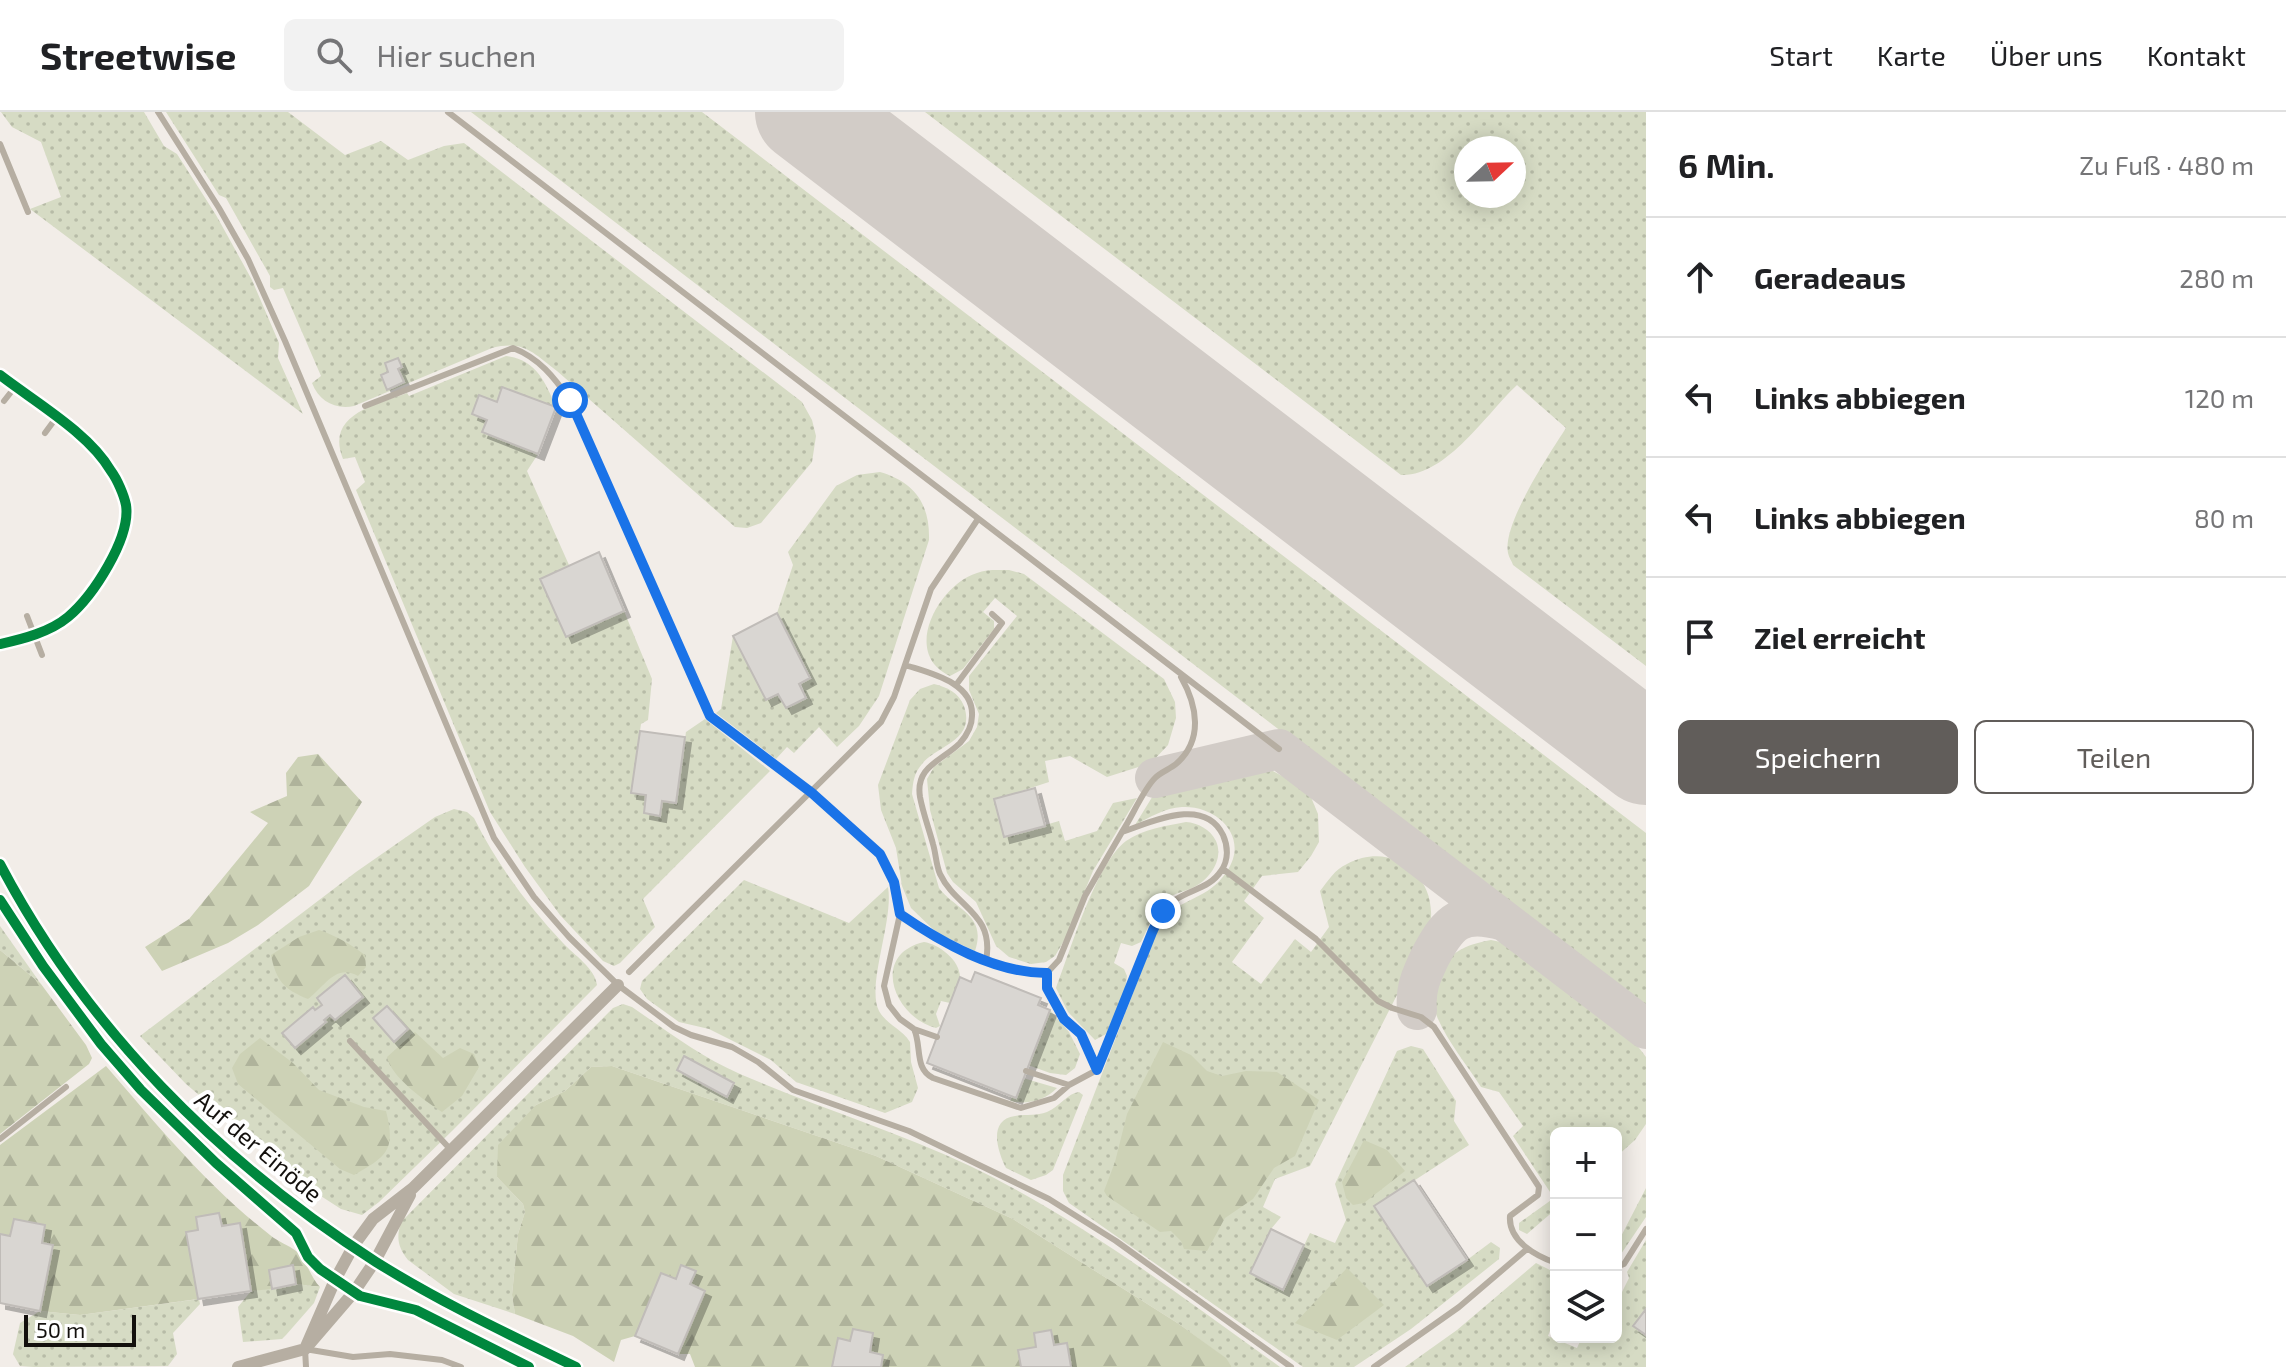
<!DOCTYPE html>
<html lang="de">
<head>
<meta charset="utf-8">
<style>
  body { margin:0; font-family:"Exo 2",sans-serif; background:#f2f2f2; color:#202124 }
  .controls { position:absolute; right:24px; bottom:24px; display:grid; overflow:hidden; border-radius:12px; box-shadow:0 4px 20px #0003 }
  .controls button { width:72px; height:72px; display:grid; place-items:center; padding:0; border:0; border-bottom:2px solid #e0e0e0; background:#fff; color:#202124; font:40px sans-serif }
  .compass { position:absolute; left:1454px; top:24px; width:72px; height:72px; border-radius:50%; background:#fff; box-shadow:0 4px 20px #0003; rotate:68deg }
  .scale { position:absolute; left:24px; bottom:20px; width:112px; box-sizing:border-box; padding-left:8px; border:4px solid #13100d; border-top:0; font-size:22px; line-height:28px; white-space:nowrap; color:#13100d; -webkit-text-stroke:6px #fff; paint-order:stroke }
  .stop { position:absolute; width:24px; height:24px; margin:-18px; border:6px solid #1a73e8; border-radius:50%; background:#fff }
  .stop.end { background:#1a73e8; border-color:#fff; box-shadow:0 2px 8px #0008 }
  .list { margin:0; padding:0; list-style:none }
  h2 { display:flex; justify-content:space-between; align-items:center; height:104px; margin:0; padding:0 32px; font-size:34px }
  h2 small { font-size:26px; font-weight:400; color:#757577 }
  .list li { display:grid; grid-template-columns:52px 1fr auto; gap:24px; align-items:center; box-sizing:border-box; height:120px; padding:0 32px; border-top:2px solid #e0e0e0 }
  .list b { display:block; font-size:30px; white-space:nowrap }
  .list em { font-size:26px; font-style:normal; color:#757577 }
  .actions { display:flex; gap:16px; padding:24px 32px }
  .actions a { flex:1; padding:18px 0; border:2px solid #615d5a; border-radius:12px; text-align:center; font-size:28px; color:#615d5a }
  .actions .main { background:#615d5a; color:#fff }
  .icon { flex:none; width:44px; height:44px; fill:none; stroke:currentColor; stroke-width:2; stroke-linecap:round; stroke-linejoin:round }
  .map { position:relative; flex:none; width:1646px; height:1255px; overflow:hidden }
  header { display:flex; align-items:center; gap:48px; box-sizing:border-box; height:112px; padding:0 40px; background:#fff; border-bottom:2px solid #e0e0e0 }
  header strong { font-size:38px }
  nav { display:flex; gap:44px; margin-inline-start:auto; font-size:28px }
  .search { width:560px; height:72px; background:#f2f2f2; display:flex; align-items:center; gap:20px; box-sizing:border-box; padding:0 28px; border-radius:12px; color:#757577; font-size:30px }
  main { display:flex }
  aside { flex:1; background:#fff }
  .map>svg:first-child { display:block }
</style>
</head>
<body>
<header>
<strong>Streetwise</strong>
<div class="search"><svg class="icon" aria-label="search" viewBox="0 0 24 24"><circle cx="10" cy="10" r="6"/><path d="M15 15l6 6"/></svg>Hier suchen</div>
<nav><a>Start</a><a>Karte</a><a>Über uns</a><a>Kontakt</a></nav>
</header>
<main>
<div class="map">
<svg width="1646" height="1255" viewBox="0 0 1646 1255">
  <defs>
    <pattern id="grass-dots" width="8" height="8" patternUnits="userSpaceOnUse" patternTransform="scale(2)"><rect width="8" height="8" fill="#d6dbc4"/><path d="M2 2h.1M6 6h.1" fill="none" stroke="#b7bba7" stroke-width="1.8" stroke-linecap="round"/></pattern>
    <pattern id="forest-firs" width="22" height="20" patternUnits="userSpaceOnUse" patternTransform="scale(2)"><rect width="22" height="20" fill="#cdd2b6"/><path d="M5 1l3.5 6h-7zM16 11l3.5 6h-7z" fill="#afb39b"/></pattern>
    <filter id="shadow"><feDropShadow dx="6" dy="6" stdDeviation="0" flood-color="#0004"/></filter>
  </defs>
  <rect width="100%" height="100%" fill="#f2ede8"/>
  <path fill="url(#grass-dots)" fill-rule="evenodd" d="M1,0H144L164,34L177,42L216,103L252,168L279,231L278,246L303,302L30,97L61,85L41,30L12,15Z
    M166,0H288L345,43L381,29L408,48L444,34L464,31L802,290L812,308L816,324L812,350L761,411L747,416L735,415L557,259C533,241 524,228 492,236L354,294C335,298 319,289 312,271L321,264L283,176L274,178L270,175V164L226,86L219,83Z
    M471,0H702L1646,721V898Z
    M925,0H1646V554L1513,453C1512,449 1509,446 1508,441C1502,412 1550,341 1566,316L1517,273C1487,301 1446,365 1401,363ZM1466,36H1514V84H1466Z
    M506,244C537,248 545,270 556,295L503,275L482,320L538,342L527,359L569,453L540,467L566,525L624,499L652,567L648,608L641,612L640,619L631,681L646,683L644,701L660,703L662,689L676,691L686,620L705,607L770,659L643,787L655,815L620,851L614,854L603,849L560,803L525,755L490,700L356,378L365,370L355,345L343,347C325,302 376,293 407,281L409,284Z
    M880,360C914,370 930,391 929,428L879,584L859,614L837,635L819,615L794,641L787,635L776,647L716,601L721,597L733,524L766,588L778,582L786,596L806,586L777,501L793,453L788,440L836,374L857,363Z
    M1009,458L1024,462L1164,567L1175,590L1176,606L1168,633L1151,651L1107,665L1070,644L1045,649L1049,670L994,688L1004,725L1059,709L1065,729L1097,719L1113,691L1137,686L1093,759L1065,827L1055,844L1046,850L1031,852L1009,845L1002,839L996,834L976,790L953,770L947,761L930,698L927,667L934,655L969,629L977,615L979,602L969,578V564L1017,504L995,486L983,500L994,509V517L963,557L950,564C901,542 938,473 977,461C986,457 998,458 1009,458Z
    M934,572C947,575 959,581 964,594C976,629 937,633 922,652C914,661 913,670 912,682L939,776C957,799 987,803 975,839L937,821L911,796L902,774L896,736L881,698L878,673L910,588L920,577Z
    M1271,658L1308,678L1318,702L1319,730L1311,744L1298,760L1262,764L1244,789L1264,806L1232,850L1261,872L1295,827L1311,840L1329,815L1320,779C1328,769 1335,757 1347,752C1396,726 1444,770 1428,822L1310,1054L1275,1067L1263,1095L1281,1105L1271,1117L1250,1161L1283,1177L1310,1121L1335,1131L1346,1108L1335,1072L1397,939L1411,934L1423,937L1456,989L1454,1009L1469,1033L1375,1094L1467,1148L1491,1130L1500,1136L1499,1147L1411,1217L1354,1255H1303L1069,1091L1063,1079V1063L1160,811C1183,783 1208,789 1227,759C1250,725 1217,693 1182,695C1165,696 1150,705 1135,713L1154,682L1222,666Z
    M454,697L467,700L474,706C497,752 527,793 563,831C574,843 595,856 597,873L453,1018L379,1090L362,1103L341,1097L310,1077L186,972L140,924L356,760L435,705Z
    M1186,710C1198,711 1210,717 1216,729C1224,747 1210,767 1194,775C1185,780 1175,780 1166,788C1154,799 1148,816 1141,830L1132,834L1121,831L1114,851L1124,857L1127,864L1125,878L1106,922L1095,928L1068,900L1056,876C1070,840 1096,751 1126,729C1143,717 1166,714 1186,710Z
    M744,768L849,811L888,775C894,808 866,874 879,899C887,913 902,917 910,930L911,950L918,976L912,990L885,1001L796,970L771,948L709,917L679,910L647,887L640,877L642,869Z
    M0,814L41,872L0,838Z
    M1491,828L1515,833L1633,928L1646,945V1012L1635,1028L1616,1045V1021H1556V1097L1527,1122L1519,1118V1111L1554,1086L1513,1024L1523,1014L1499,980L1481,975C1467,953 1448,930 1438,907C1427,882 1438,849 1462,837C1471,832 1481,830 1491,828Z
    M924,830C939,832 961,849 960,866C959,874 953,884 950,891L941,889L936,902L940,914L936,916C895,906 869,843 924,830Z
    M623,892L632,895C667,919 701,945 740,962C816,995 896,1019 970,1054C1082,1108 1179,1183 1280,1255H1232L1225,1246L1179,1212L1013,1107L876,1044L612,954L591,955L565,979L536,993L497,1065L523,1092L525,1100L518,1122L512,1183L515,1202L454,1182L408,1148C398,1135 396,1126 401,1110L613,896Z
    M1050,898L1069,920L1080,942L1075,956L1066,963L1050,961L1028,953Z
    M1023,966L1057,976C1044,989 1027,993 1010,989L1012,985L1015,986Z
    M1079,980L1083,983L1053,1058L1046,1063L1031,1068L1006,1056C998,1040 987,1008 1015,1004C1027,1002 1036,1004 1047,1000C1059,995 1068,981 1079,980Z
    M1646,1076V1105L1621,1142L1617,1132Z
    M1646,1128V1197L1634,1214L1646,1223V1255H1405L1457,1218L1536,1151L1556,1161V1203L1548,1224L1577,1236L1582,1225H1616V1192L1629,1166L1627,1160Z
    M296,1172L320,1175L314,1191L286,1223L282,1227L243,1230L238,1195L251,1179Z
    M199,1187L200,1192L173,1221L177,1242L168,1254L34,1255L20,1254L13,1242L20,1211L40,1199L80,1203Z"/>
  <path fill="url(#forest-firs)" d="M318,642L362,690L309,774L258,813L228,831L162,859L145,835L189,807L268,711L250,700L287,684L286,661L298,645Z
    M319,818C337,824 350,832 365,843L366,855L358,864C336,851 325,874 308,887C283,877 276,868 271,843L299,825Z
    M0,838L41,872L86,933L92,946L89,952L0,1022Z
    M415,920L443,946L460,936L474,942L479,955L462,984L442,1000C425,989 391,965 387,945Z
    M260,926L293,951L319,978L364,995L386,999C396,1038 387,1044 354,1063L340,1057L238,972L232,956L240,942Z
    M1163,930L1191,943L1207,959L1222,964L1246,959L1277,960L1319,988L1295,1044L1274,1056L1253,1087L1225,1106L1207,1139L1184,1137L1181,1129L1171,1119L1160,1120L1107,1084L1104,1079L1115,1050L1127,1002Z
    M106,954C157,1013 208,1075 270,1123C278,1130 289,1133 296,1139C307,1148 310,1165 320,1175L296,1172L293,1154L269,1158L272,1177L251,1179L222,1114L219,1101L196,1105L198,1118L186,1121L198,1187L80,1203L40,1199L53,1134L42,1131L45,1113L14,1107L10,1124L0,1122V1033Z
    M612,954L876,1044L1013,1107L1179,1212L1226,1246L1232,1255H1071L1067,1231L1054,1233L1050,1218L1034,1221L1036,1235L1018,1238L1021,1255H881L883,1243L870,1240L873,1221L853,1217L850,1229L838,1227L832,1255H695L690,1242H678L705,1179L690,1172L695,1160L682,1154L676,1167L661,1162L635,1224L621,1228L614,1250L573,1224L515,1202L512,1183L518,1122L525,1100L523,1092L497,1065L498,1033L536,993L565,979L591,955Z
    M1364,1028L1387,1038L1405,1059L1364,1091L1353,1093L1346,1086L1342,1070Z
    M1347,1156L1384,1193L1337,1228L1295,1211Z"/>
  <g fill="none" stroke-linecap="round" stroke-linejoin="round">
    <path stroke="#d2ccc7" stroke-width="40" d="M1155,666L1279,637L1646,917
      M1417,898C1415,877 1421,864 1430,845C1449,809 1461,797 1504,809"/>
    <path stroke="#d2ccc7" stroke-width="102" d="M806,0L1646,642"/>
  </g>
  <path fill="#d9d6d2" stroke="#c0bcb8" stroke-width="2" filter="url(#shadow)" d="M398,246L402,255L398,257L404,270L387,278L381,263L388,260L385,251Z
    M502,275L556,295L538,342L482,320L487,308L472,302L479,283L497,290Z
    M599,440L624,499L566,525L540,467Z
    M777,501L810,566L799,572L806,586L786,596L778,582L766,588L733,524Z
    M640,619L685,625L676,691L662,689L660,704L644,701L646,683L631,681Z
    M1035,676L1045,714L1004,725L994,687Z
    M975,860L1041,886L1038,893L1050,898L1016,986L927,951L960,865L971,870Z
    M345,863L363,885L335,908L330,903L324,908L326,910L295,936L282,921L313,895L315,898L322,893L317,886Z
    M387,894L408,917L394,930L373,906Z
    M684,944L734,971L727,985L677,958Z
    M1414,1068L1467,1148L1427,1174L1374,1094Z
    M219,1101L222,1114L240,1111L251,1179L198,1187L186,1120L198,1118L196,1105Z
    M14,1107L45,1113L42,1131L53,1133L40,1199L0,1191V1122L10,1124Z
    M1271,1117L1304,1133L1283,1178L1250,1161Z
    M293,1153L296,1172L272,1177L269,1158Z
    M681,1153L696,1159L690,1172L705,1179L678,1242L635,1224L661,1161L676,1167Z
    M1646,1197V1223L1633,1214Z
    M853,1217L873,1221L870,1240L883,1243L881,1255H832L838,1226L850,1229Z
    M1051,1218L1054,1233L1067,1231L1071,1255H1021L1018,1238L1036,1235L1034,1221Z"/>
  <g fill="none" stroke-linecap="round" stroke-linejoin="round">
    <path stroke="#b6aea2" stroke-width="6" d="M158,0L219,96L248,147L285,229L494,726L534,785L569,825L618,873L674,915L691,923L732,935L758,950L793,978L909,1019L1049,1087L1116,1129L1291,1255
      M448,0L1279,637
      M0,32L28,100
      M4,289L15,275
      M365,294L513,236C539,246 554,265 570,288L710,604L812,681L880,742L894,770L900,802L884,874L889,893L900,907L914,917L937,925
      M45,321L56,306
      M27,504L42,543
      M905,553C929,561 974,570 972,604C972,614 967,623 960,631C942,649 915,654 920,685C923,701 929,717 933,732C936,742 936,753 940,762C956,796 995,801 986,849L1029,861H1047L1059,848L1085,784L1122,720C1152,710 1204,684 1223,723C1228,734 1229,748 1221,759C1210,776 1191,777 1175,788C1164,796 1159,806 1153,818L1097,958
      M956,573L1002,511L992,502
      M1122,720C1132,705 1143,678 1155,666C1161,660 1170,657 1176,652C1204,628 1197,593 1181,565
      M1223,757L1316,827L1378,889L1392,896L1421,905L1434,915L1539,1075L1538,1083L1510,1104C1508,1129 1536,1144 1556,1151
      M900,802L931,823L986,849
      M629,860L881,610L894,585L931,477L978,407
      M914,917C922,934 914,957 933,966L1021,996L1054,986L1069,973
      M350,929L451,1038
      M1026,959L1069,973L1097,958L1081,922L1064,907L1047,876V861
      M0,1027L66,975
      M1616,1155L1624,1152L1646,1117
      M306,1255L305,1237L353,1245L390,1242L442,1248L461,1255
      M1374,1255L1459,1195L1527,1137"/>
    <path stroke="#b6aea2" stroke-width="12" d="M0,263C35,290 89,321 111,359C117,367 124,383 126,393C131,426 93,484 68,505C50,520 23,527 0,532
      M0,752C86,916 220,1050 376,1150C440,1190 508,1222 576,1255
      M305,1237L335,1168L354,1133L373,1107L413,1076L618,873
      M238,1255L305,1237L354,1180L375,1149L410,1083"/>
    <g stroke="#fff" stroke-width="15">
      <path id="cycleway" d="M0,263C35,290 89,321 111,359C117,367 124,383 126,393C131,426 93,484 68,505C50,520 23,527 0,532
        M0,752C86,916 220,1050 376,1150C440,1190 508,1222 576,1255
        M0,788L43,854L101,932L141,978L216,1051L296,1121L308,1145L320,1157L360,1184L416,1198L529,1255"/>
    </g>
    <use href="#cycleway" stroke="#00873e" stroke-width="10"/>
  </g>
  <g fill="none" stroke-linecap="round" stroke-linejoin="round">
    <path stroke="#1a73e8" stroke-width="10" d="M570,288L710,604L812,681L880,742L894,770L900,802C942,831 995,861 1047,861V876L1064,907L1081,922L1097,958L1153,818L1163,799"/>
  </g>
  <g text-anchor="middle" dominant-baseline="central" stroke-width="8" stroke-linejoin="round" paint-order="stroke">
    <g font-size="24" fill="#13100d" stroke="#fff">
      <text transform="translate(259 1034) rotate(40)">Auf der Einöde</text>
    </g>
  </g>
</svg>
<div class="controls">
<button>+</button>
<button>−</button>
<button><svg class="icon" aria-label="layers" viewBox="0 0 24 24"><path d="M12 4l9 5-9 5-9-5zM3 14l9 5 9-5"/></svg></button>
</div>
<svg class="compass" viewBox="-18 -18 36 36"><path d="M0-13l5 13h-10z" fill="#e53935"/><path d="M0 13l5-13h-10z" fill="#757577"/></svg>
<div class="scale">50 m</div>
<div class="stop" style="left:570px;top:288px"></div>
<div class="stop end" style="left:1163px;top:799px"></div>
</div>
<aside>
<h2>6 Min.<small>Zu Fuß · 480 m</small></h2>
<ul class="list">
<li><svg class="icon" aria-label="ahead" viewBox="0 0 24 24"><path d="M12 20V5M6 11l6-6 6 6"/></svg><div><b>Geradeaus</b></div><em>280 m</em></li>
<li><svg class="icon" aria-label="left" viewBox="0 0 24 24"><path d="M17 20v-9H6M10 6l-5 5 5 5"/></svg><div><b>Links abbiegen</b></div><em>120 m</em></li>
<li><svg class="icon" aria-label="left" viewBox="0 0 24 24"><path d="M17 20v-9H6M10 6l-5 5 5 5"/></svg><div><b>Links abbiegen</b></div><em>80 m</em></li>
<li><svg class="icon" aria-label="arrive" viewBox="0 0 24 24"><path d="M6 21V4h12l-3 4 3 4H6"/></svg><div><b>Ziel erreicht</b></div></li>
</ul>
<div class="actions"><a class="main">Speichern</a><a>Teilen</a></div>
</aside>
</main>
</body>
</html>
